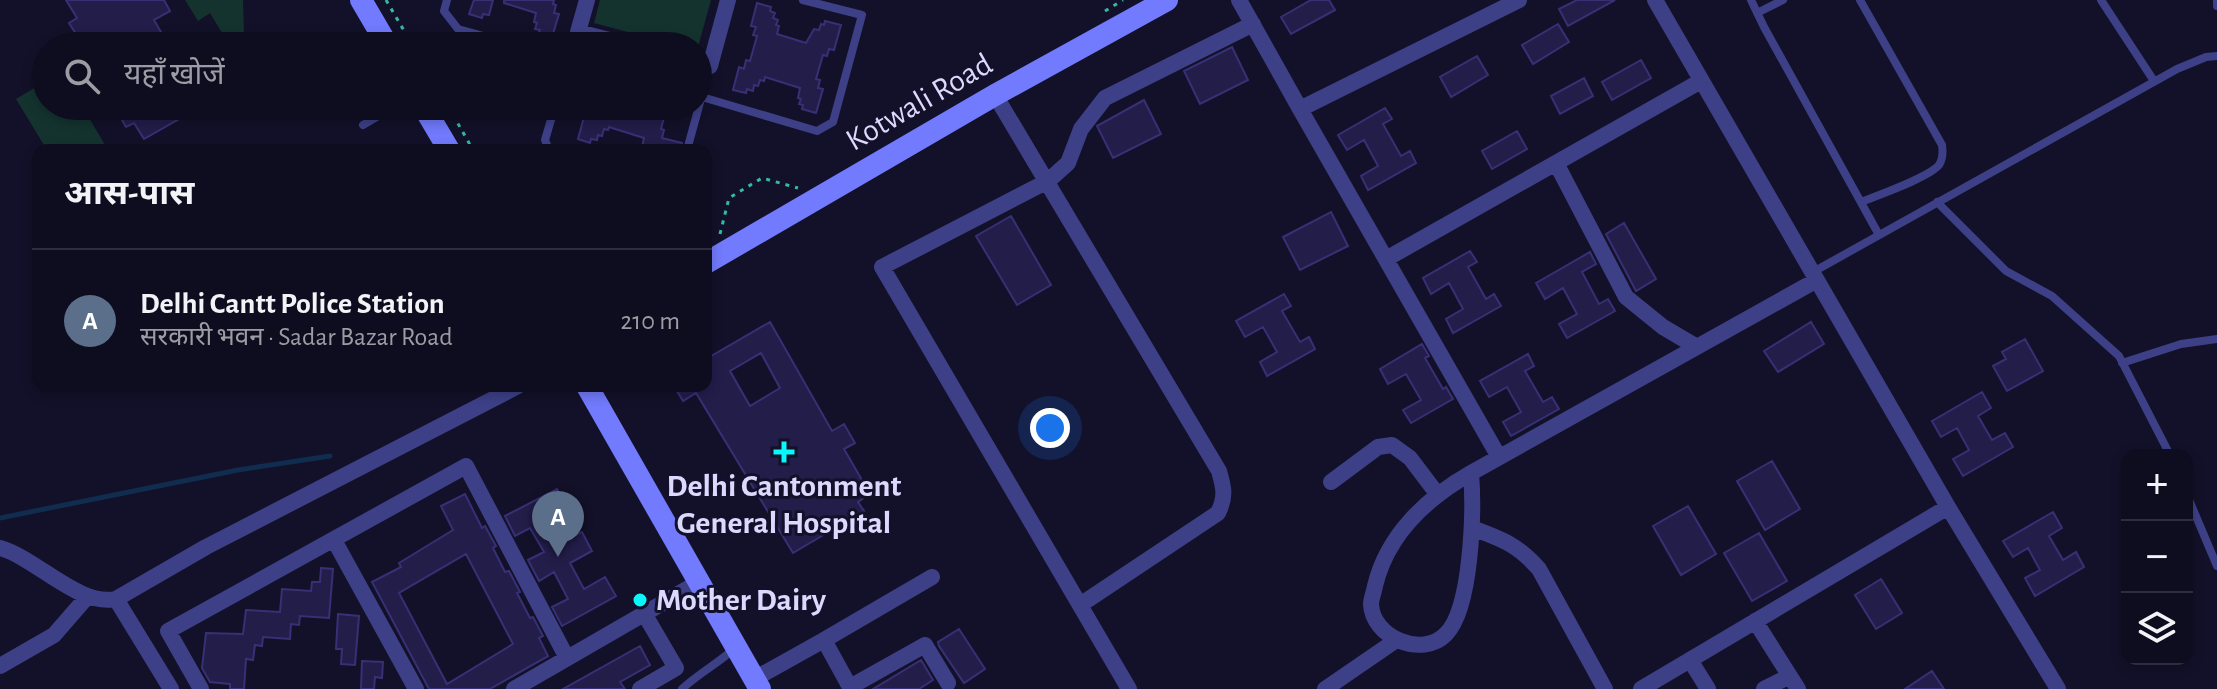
<!DOCTYPE html>
<html lang="hi">
<head>
<meta charset="utf-8">
<style>
  body { margin:0; font-family:"Alegreya Sans","Noto Sans Devanagari",sans-serif; background:#1c1b2c; color:#f1f3f6 }
  .controls { position:absolute; right:24px; bottom:24px; display:grid; overflow:hidden; border-radius:16px; box-shadow:0 4px 12px #0003 }
  .controls button { width:72px; height:72px; display:grid; place-items:center; padding:0; border:0; border-bottom:2px solid #2e2d3d; background:#0e0d1f; color:#f1f3f6; font:40px sans-serif }
  .you { position:absolute; left:1050px; top:428px; width:28px; height:28px; margin:-20px; border:6px solid #fff; border-radius:50%; background:#1a73e8; box-shadow:0 0 0 12px #1a73e833 }
  .badge { display:grid; place-items:center; width:52px; height:52px; border-radius:50%; background:#2563eb; color:#fff; font-size:26px; font-weight:700 }
  .pin { position:absolute; translate:-50% -66px; filter:drop-shadow(0 2px 4px #0008) }
  .pin::after { content:''; position:absolute; top:42px; width:28px; height:24px; background:inherit; clip-path:polygon(0 0,100% 0,50% 100%) }
  .list { margin:0; padding:0; list-style:none }
  h2 { display:flex; justify-content:space-between; align-items:center; height:104px; margin:0; padding:0 32px; font-size:34px }
  h2 small { font-size:26px; font-weight:400; color:#9b9ca4 }
  .list li { display:grid; grid-template-columns:52px 1fr auto; gap:24px; align-items:center; box-sizing:border-box; height:144px; padding:0 32px; border-top:2px solid #2e2d3d }
  .list b { display:block; font-size:30px; white-space:nowrap }
  .list p { margin:0; font-size:26px; white-space:nowrap; color:#9b9ca4 }
  .list em { font-size:26px; font-style:normal; color:#9b9ca4 }
  .icon { flex:none; width:44px; height:44px; fill:none; stroke:currentColor; stroke-width:2; stroke-linecap:round; stroke-linejoin:round }
  .map { position:relative; flex:none; width:2217px; height:689px; overflow:hidden }
  .search { position:absolute; background:#0e0d1f; box-shadow:0 4px 12px #0003; left:32px; top:32px; width:680px; height:88px; display:flex; align-items:center; gap:20px; box-sizing:border-box; padding:0 28px; border-radius:44px; color:#9b9ca4; font-size:30px }
  .panel { position:absolute; background:#0e0d1f; box-shadow:0 4px 12px #0003; left:32px; top:144px; width:680px; height:248px; border-radius:16px }
  .map>svg:first-child { display:block }
</style>
</head>
<body>
<div class="map">
<svg width="2217" height="689" viewBox="0 0 2217 689">
  <rect width="100%" height="100%" fill="#131129"/>
  <path fill="#14332f" d="M185,0H243L244,35L236,46H230L210,13L198,21Z
    M600,0H711L698,47L680,46L594,23Z
    M46,81V106H82L108,150H47L16,99Z"/>
  <g fill="none" stroke-linecap="round" stroke-linejoin="round">
    <path stroke="#102c4e" stroke-width="5" d="M0,518L238,470L330,456"/>
  </g>
  <path fill="#231d4a" stroke="#383075" stroke-width="2" fill-rule="evenodd" d="M66,0H164L170,11L154,20L169,46H62L78,37L69,23L77,18Z
    M474,0H493L489,15L483,14L482,18L469,14Z
    M504,0H554L553,4L556,5L554,13L559,14L552,37L538,34L540,30L535,29L537,23L534,22L536,13L504,3Z
    M1311,0H1329L1335,10L1291,34L1281,17Z
    M1577,0H1615L1568,26L1559,9Z
    M757,3L771,7L770,11L775,13L773,18L778,20L776,25L779,26L777,34L806,43L814,29L819,30L821,24L824,25L825,21L841,25L834,50L829,49L827,56L823,55L816,79L820,80L818,88L823,89L816,113L802,109L803,105L799,104L801,99L798,98L800,88L765,77L764,81L760,80L758,86L754,85L753,91L747,89L746,93L733,90L739,67L744,69L746,60L750,61L757,36L753,35L756,27L751,26Z
    M1558,24L1569,42L1533,64L1522,45Z
    M1232,47L1248,80L1200,104L1184,71Z
    M1477,56L1488,75L1451,97L1440,77Z
    M1641,60L1651,78L1612,100L1602,82Z
    M1584,78L1593,96L1560,114L1551,96Z
    M1144,100L1161,134L1113,158L1097,126Z
    M114,106H172L179,119L144,139L134,123L126,127Z
    M595,106H667L661,129L664,130L662,138L682,143L680,150H650L642,147L644,138L609,127L608,130L604,129L602,136L598,135L597,140L591,139L590,143L578,139L584,117L588,119L591,110L594,111Z
    M1385,108L1392,119L1383,124L1401,156L1410,151L1416,163L1368,190L1361,176L1378,166L1364,140L1347,150L1338,135Z
    M1517,131L1527,149L1492,169L1482,151Z
    M1331,212L1348,246L1300,270L1283,237Z
    M1011,216L1051,285L1017,305L976,236Z
    M1624,223L1656,279L1636,291L1606,234Z
    M1470,251L1477,262L1468,267L1486,299L1494,294L1501,306L1453,333L1446,319L1463,309L1449,283L1431,294L1423,278Z
    M1590,252L1596,264L1582,272L1599,304L1608,299L1615,311L1567,338L1559,324L1577,314L1563,288L1545,299L1536,283Z
    M1284,294L1291,306L1282,311L1300,342L1309,337L1315,349L1267,376L1260,362L1277,352L1263,327L1245,337L1236,321Z
    M770,322L832,431L844,424L855,443L844,449L870,494L858,502L864,511L793,553L696,393L683,401L674,386H706V359ZM761,353L780,388L750,406L730,371Z
    M1811,322L1824,344L1778,372L1764,351Z
    M2025,339L2043,371L2007,391L1993,366L2006,359L2002,352Z
    M1422,344L1429,356L1425,358L1443,389L1446,387L1453,399L1411,423L1403,410L1421,400L1406,374L1388,384L1380,369Z
    M1528,354L1534,366L1525,371L1543,402L1552,397L1559,409L1511,436L1503,422L1521,412L1507,387L1489,397L1480,381Z
    M1982,392L1991,408L1978,416L1992,440L2005,433L2013,447L1963,476L1953,459L1969,450L1957,428L1941,437L1932,421Z
    M1772,461L1800,509L1765,530L1737,481Z
    M557,489L567,508L545,520L558,544L582,532L592,551L570,563L584,589L605,577L616,596L562,626L552,607L568,599L554,572L539,581L528,560L544,552L530,528L515,536L505,516Z
    M465,494L482,528L485,526L496,546L493,548L505,572L509,571L520,592L517,593L530,618L533,617L543,636L539,638L548,656L490,689H429L372,582L401,567L399,563L453,530L441,506ZM466,554L513,644L447,684L399,593Z
    M1688,506L1716,554L1681,575L1653,526Z
    M2053,512L2062,528L2049,536L2063,560L2076,552L2084,567L2035,596L2025,578L2040,570L2028,548L2013,557L2003,541Z
    M1759,533L1787,581L1752,601L1724,553Z
    M321,568L333,569L329,618L300,616L299,625L291,624L290,639L263,637L262,646L255,645L253,660L246,659L244,689H230V684L210,682L202,668L206,633L243,634L246,610L280,612L282,589L311,591L312,582H320Z
    M1881,579L1902,613L1876,629L1855,595Z
    M338,614L359,616L355,665L341,664L342,649H336Z
    M959,629L985,669L964,683L939,646L938,642Z
    M640,646L650,665L620,682L625,689H563Z
    M921,660L933,680L919,689H873Z
    M362,661L383,662L382,678L375,677L374,689H361Z
    M1932,671L1944,689H1905Z"/>
  <g fill="none" stroke-linecap="round" stroke-linejoin="round">
    <path stroke="#32baa7" stroke-width="3" stroke-dasharray="4 6" stroke-linecap="butt" d="M386,0L413,46
      M1105,11L1123,0
      M448,106L473,150
      M720,234L729,198L762,178L798,188"/>
    <path stroke="#3d4087" stroke-width="8" d="M447,0L444,11L458,29L519,46
      M1751,0L1764,27L1879,235
      M1860,0L1942,145C1943,152 1943,159 1939,165C1928,178 1878,195 1861,202
      M2101,0L2154,81
      M2217,0V6
      M1757,13L1783,0
      M702,97L817,131L833,122L862,15L803,0
      M363,125L395,106
      M549,150L545,140L555,106
      M687,150L710,66
      M1937,202L2006,271L2052,296L2119,356L2170,455
      M1813,272L2177,69L2206,57L2217,56
      M2122,363L2181,344L2217,339
      M2187,495L2217,566
      M682,689C699,673 719,663 736,647"/>
    <path stroke="#3d4087" stroke-width="16" d="M587,0L578,32L633,46
      M1239,0L1300,109
      M1655,0L1948,507L2058,689
      M698,63L710,66L728,0
      M995,95L1219,471C1224,488 1226,497 1218,513L1080,605
      M1556,163L1626,297L1663,327L1697,347
      M1386,259L1701,81
      M1499,457L1300,109L1519,0
      M1471,473C1474,509 1472,608 1446,634C1422,659 1372,637 1371,604C1371,599 1374,592 1375,586C1387,535 1427,498 1471,473L1817,280
      M1331,482L1378,447L1392,445L1410,458L1438,495
      M1472,528C1502,539 1518,545 1539,569L1605,689
      M334,540L416,689
      M0,548C36,558 79,607 116,599L206,547L518,386
      M116,599L171,689
      M1755,621L1798,689
      M824,640L932,577
      M1690,660L1708,689
      M0,666L54,635L87,597
      M754,679L824,640L851,689
      M850,687L925,645L948,683
      M201,689L168,631L466,466L567,658
      M514,689L699,582
      M640,689L676,668L645,615
      M1129,689L882,267L1048,181L1068,163L1081,129L1105,98L1253,24
      M1325,689L1395,641
      M1641,689L1948,507
      M1764,689L1790,676"/>
    <path stroke="#727afd" stroke-width="22" d="M361,0L388,46
      M423,106L449,150
      M706,263L995,95L1167,0
      M587,386L760,689"/>
  </g>
  <g fill="#09f7fb" stroke="#131129" stroke-width="3">
    <path d="M780 440h8v8h8v8h-8v8h-8v-8h-8v-8h8z"/>
    <circle cx="640" cy="600" r="8"/>
  </g>
  <g text-anchor="middle" dominant-baseline="central" stroke-width="6" stroke-linejoin="round" paint-order="stroke">
    <g font-size="32" fill="#dbdafe" stroke="#131129">
      <text transform="translate(919 102) rotate(-30)">Kotwali Road</text>
    </g>
    <g font-size="32" font-weight="bold" fill="#dbdafe" stroke="#131129">
      <text x="784" y="486">Delhi Cantonment<tspan x="784" dy="37">General Hospital</tspan></text>
      <text x="656" y="600" text-anchor="start">Mother Dairy</text>
    </g>
  </g>
</svg>
<div class="controls">
<button>+</button>
<button>−</button>
<button><svg class="icon" aria-label="layers" viewBox="0 0 24 24"><path d="M12 4l9 5-9 5-9-5zM3 14l9 5 9-5"/></svg></button>
</div>
<div class="you"></div>
<div class="pin badge" style="left:558px;top:557px;background:#5c6f8a">A</div>
<div class="search"><svg class="icon" aria-label="search" viewBox="0 0 24 24"><circle cx="10" cy="10" r="6"/><path d="M15 15l6 6"/></svg>यहाँ खोजें</div>
<section class="panel">
<h2>आस-पास<small></small></h2>
<ul class="list">
<li><span class="badge" style="background:#5c6f8a">A</span><div><b>Delhi Cantt Police Station</b><p>सरकारी भवन · Sadar Bazar Road</p></div><em>210 m</em></li>
</ul>
</section>
</div>
</body>
</html>
